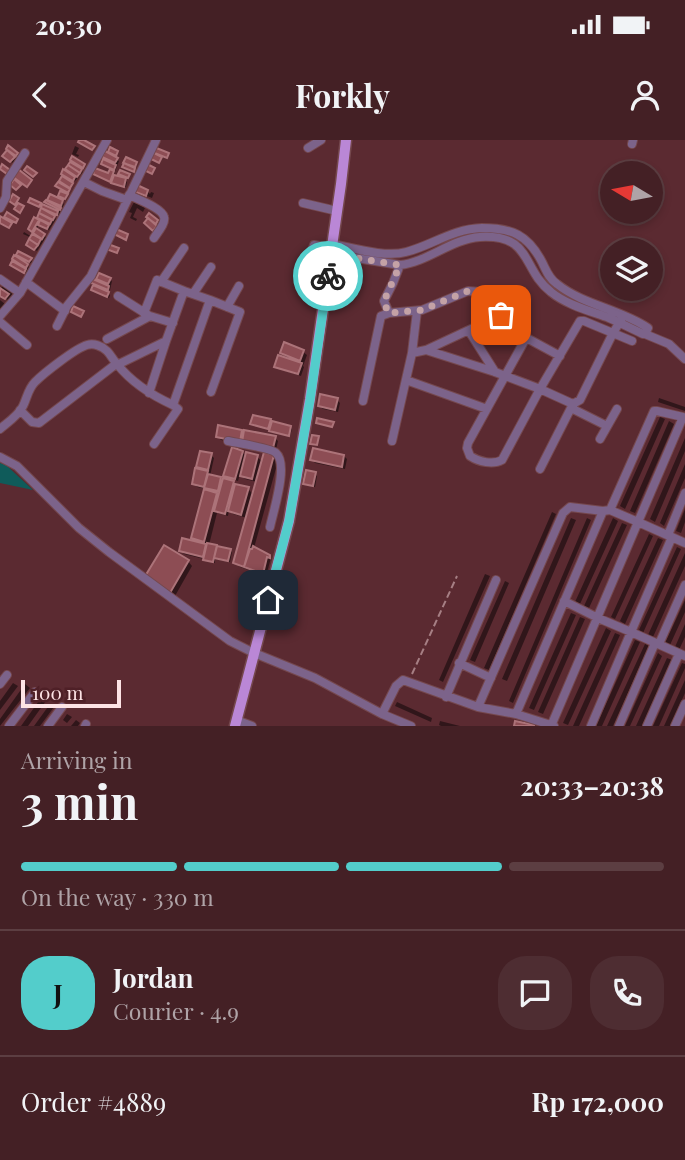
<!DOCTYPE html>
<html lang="en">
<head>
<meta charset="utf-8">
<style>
	:root { --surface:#442025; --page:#4e2d32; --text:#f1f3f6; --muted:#afa3a7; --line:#5c3e42; --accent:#53cdcb }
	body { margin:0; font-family:"Playfair Display",serif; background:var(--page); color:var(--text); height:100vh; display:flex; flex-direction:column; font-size:26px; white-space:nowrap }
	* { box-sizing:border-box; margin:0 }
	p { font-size:23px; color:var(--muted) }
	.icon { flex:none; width:38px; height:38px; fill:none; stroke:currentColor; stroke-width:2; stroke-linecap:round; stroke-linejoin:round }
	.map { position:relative; height:586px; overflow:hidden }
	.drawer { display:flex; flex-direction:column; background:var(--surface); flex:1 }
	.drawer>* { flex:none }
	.needle { width:46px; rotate:280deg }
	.tools { position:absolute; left:600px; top:21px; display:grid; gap:14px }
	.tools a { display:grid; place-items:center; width:63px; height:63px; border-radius:50%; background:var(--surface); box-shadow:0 4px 10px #0003,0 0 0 2px var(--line); font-size:35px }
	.scale { position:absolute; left:21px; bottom:18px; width:100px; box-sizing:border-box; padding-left:7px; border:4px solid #fde3e5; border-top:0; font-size:19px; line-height:24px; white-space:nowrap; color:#fde3e5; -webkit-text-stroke:5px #4f2027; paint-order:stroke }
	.pin { position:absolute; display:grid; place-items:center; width:60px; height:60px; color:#fff; margin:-30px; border-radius:14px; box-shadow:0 4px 10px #0006 }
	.courier { position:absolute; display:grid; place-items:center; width:70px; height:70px; margin:-35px; border:5px solid #53cdcb; border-radius:50%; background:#fff; color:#222; box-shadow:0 2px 9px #0007 }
	.head em { font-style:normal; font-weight:700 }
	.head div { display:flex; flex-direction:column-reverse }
	.head { display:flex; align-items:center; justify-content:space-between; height:119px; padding:0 21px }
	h1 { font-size:46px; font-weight:700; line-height:52px }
	.bar { display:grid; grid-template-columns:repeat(4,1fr); gap:10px 7px; align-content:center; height:84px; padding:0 21px }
	.bar i { height:9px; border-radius:5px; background:var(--line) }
	.bar .current { background:var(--accent) }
	.bar p { grid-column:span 4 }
	.line { display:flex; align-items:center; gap:18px; padding:0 21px; border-top:2px solid var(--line) }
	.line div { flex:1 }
	.round { display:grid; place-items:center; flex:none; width:74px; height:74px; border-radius:28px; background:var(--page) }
	.status { display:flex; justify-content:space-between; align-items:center; height:49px; padding:0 35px; background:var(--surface); direction:ltr }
	.status svg { height:19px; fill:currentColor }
	header { display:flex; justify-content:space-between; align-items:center; height:91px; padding:0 21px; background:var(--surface); font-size:32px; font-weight:700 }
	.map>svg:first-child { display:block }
	.water { fill:#0f5b5a }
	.shadow { fill:#0007; fill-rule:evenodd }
	.building { fill:#8d4d54; stroke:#ac7379; stroke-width:2 }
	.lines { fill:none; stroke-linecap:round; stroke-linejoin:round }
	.minor-casing { stroke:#75484e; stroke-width:10 }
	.major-casing { stroke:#75484e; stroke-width:13 }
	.path { stroke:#a67f84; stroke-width:2; stroke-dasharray:7 3.5; stroke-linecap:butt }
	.minor { stroke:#7c638a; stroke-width:8 }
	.major { stroke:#ba87d6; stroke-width:10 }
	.done { stroke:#c4a2a6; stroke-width:7; stroke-dasharray:0 12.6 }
	.route { stroke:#53cdcb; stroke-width:9 }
</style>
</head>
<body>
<div class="status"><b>20:30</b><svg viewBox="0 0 49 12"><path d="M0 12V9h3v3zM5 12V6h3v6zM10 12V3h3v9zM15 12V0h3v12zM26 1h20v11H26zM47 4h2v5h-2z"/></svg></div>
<header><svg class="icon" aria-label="back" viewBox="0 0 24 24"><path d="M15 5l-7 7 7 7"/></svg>Forkly<svg class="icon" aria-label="person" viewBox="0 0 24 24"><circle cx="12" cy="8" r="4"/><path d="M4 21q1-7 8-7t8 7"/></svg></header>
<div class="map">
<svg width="685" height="586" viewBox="0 0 685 586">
	<rect width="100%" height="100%" fill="#5b2a31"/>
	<path class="water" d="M0 323 6 325 33 350 0 343Z"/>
	<path class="shadow" d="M75 6 79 8 76 14 79 15 78 17 72 14Z
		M8 8 19 16 13 23 4 15 9 10Z
		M106 14 119 21 113 37 125 40 127 42 126 47 115 45 97 36H109L112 29 103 24Z
		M70 24 83 32 75 41 65 35Z
		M147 51 150 54 151 52 154 53 152 58 137 52Z
		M51 56 64 64 59 75 48 71 56 79 49 90 39 84 36 90 46 97 37 111 30 106 32 98 23 94 24 92 32 97 35 92 32 90 38 81 40 84 42 79 40 77 43 68 32 64H40L43 67 54 69 48 63Z
		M134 62 145 68 143 72 137 68 133 77 137 79 136 81 130 78 132 73 129 72Z
		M19 113 32 121 31 123 22 118 21 121 29 127 26 133 12 124Z
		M100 135 112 141 110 150 101 148 100 150 110 155 109 158 93 150 95 145 93 143H97Z
		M4 144 15 152 8 160 0 154V150Z
		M0 160 5 164 0 172Z
		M285 205 303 212 307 215 303 226 304 227 301 236 280 229 276 226 289 220 282 213Z
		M659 258 685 267V271L658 262Z
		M337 260 340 263 338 272 323 269 319 266Z
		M660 277 665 279 625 369 620 366Z
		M270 281 273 283 290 287 292 289 290 296 273 292 271 290 252 283Z
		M669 281 674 284 635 373 630 371Z
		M241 292 245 295 275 298 278 301 276 310 221 300 218 296Z
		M685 298V311L655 382 650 379Z
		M242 312 246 316 257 317 263 322 273 316 278 321 254 408 271 418 266 436 240 427 235 422 247 378 233 374 229 370 228 376 217 373 209 405 230 410 232 412 230 422 215 419V423L207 421 204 419 184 414 181 411 199 404 193 398 206 349 197 347 194 343 201 313 211 315 214 318 210 336 220 339 224 343H233L236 345 248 349 254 355 257 342 245 339 240 334 238 341 229 338 225 335ZM212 350 221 352 220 358Z
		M344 316 347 319 345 329 315 323 312 319Z
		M685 324V338L664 386 660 383Z
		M315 334 317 336 315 347 306 345 304 343Z
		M685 369V382L681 393 676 391Z
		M552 372 556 374 489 530 484 528Z
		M571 378 576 380 507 541 502 539Z
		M587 378 591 380 513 563 509 561Z
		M613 378 618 381 580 464 575 462Z
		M622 383 627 385 589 468 584 466Z
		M649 394 653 396 615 479 611 477Z
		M658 398 663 400 625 484 620 481Z
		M677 407 681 409 643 493 639 490Z
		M685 413V426L653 497 648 495Z
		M188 421 192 426 175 456 151 442Z
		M485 434 490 436 443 542 439 540Z
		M505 441 509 443 475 522 470 520Z
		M685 460V472L670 505 665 503Z
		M571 473 576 475 534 570 529 568Z
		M580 477 585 479 543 574 538 572Z
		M685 484V497L679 510 675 507Z
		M606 488 611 491 568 585 563 583Z
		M615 493 620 495 579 586H573Z
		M635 500 640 502 602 586H596Z
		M645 504 649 506 613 586H607Z
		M658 513 662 516 630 586H625Z
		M667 518 672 520 642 586H636Z
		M682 523 685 524V528L659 586H653Z
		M685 540V553L670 586H664Z
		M13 543 18 546 0 570V561Z
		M25 544 30 548 0 586V579Z
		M41 558 46 561 28 586H21Z
		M397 562 432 578 431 582 395 566Z
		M50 564 54 567 40 586H34Z
		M67 574 72 577 67 583 63 580Z
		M76 580 80 583 78 586H71Z
		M440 581 460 586H441L439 585Z"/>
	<path class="building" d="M79 0H84L95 6 92 10 78 2Z
		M8 5 18 13 16 16 6 9Z
		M110 7 118 11 116 16 108 12Z
		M154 7 169 13 167 18 152 12Z
		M7 10 15 17 10 22 2 16Z
		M105 11 118 18 115 23 102 17Z
		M152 12 162 17 159 23 149 18Z
		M72 16 85 24 83 28 70 20Z
		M126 17 137 22 135 27 123 23Z
		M103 19 116 25 114 30 101 24Z
		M70 22 82 29 80 33 68 25Z
		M124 23 135 28 134 32 122 27Z
		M2 24 10 30 7 34 0 29Z
		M147 24 155 28 152 34 144 30Z
		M68 25 80 33 77 37 65 29Z
		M27 26 37 33 33 37 24 30Z
		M95 28 108 33 110 29 114 31 110 42 93 34Z
		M18 29 32 40 27 47 13 37Z
		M63 29 75 37 73 41 61 34Z
		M120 30 130 34 128 38 118 34Z
		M114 35 126 38 124 47 111 43Z
		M62 36 73 43 70 48 59 41Z
		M14 39 21 45 16 50 10 45Z
		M58 42 70 49 68 53 55 46Z
		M135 44 148 50 146 56 133 51Z
		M60 51 68 54 65 59 58 56Z
		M13 54 19 58 15 65 9 61Z
		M50 54 63 60 61 66 47 60Z
		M30 58 41 63 39 67 28 62Z
		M46 60 61 68 60 70 44 62Z
		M18 63 24 66 20 73 14 69Z
		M42 64 58 71 57 75 41 68Z
		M41 68 55 76 53 80 39 73Z
		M7 72 18 79 16 83 4 77Z
		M39 73 52 80 50 84 37 78Z
		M149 73 158 80 156 84 146 77Z
		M0 76 12 83 9 88 0 83Z
		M34 77 39 80 32 92 28 89Z
		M148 78 157 86 153 91 144 83Z
		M40 80 49 85 47 89 38 85Z
		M36 88 45 94 42 99 33 93Z
		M116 89 128 94 126 100 114 94Z
		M32 94 41 99 38 105 29 99Z
		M29 99 38 105 34 110 26 105Z
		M108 104 119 108 117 113 106 109Z
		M18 111 32 118 29 122 16 115Z
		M14 115 28 124 26 128 12 119Z
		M12 121 26 129 24 133 10 125Z
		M99 133 111 138 108 144 96 139Z
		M93 139 109 146 108 150 91 143Z
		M93 145 109 152 107 157 91 150Z
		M0 148 9 154 5 159 0 156Z
		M73 166 84 171 81 177 71 172Z
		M284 202 304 210 300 221 280 213Z
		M278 215 302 223 298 234 274 227Z
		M320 254 338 258 335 270 318 266Z
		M253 275 271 279 268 289 250 284Z
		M317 278 334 282 332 287 316 283Z
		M272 281 291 286 289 296 269 291Z
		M218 285 242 290 240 302 216 297Z
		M244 290 276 296 273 308 242 302Z
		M312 295 319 296 317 305 310 304Z
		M232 307 243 311 235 339 223 336Z
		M313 308 344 315 342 327 310 320Z
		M200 311 212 313 208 330 196 327Z
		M246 312 258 315 252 339 240 336Z
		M264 312 274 315 244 427 233 423Z
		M195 328 208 331 204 347 192 344Z
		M306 330 316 332 313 346 303 344Z
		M208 334 221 337 218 351 204 348Z
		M223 338 234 341 225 374 214 371Z
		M235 344 249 347 241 375 228 371Z
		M204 349 217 353 204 402 191 398Z
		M182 398 206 404 203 417 179 411Z
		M207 403 217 405 213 422 203 420Z
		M164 405 189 420 170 453 144 438Z
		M217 406 231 409 228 421 214 418Z
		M253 406 270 415V418L267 417 263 434 244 427 250 409H252Z
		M515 581 534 585V586H514Z"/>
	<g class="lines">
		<defs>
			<path id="minor" d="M632 4 633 0
				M308 8 321 0
				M84 42 102 51 127 60
				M129 55C137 59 162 68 164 77 166 83 157 93 154 98
				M303 63 337 71
				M0 68 6 57 7 41 25 13
				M331 114 400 125C428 122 451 99 480 97 533 94 521 129 551 152 567 165 590 171 609 178 621 183 632 189 643 194H645L648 188C620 169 583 165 557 144 549 139 546 130 542 122 528 95 512 88 482 88 452 89 433 105 406 112 386 118 353 108 332 104
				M400 125 393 143 384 161 389 173 422 170 468 151 481 152 507 183 523 196 560 216
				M329 129 313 121 310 116 314 105 332 108
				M0 139 20 153
				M26 142 65 171
				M161 142 184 108
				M193 154 211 127
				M118 156 148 175
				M210 160 240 172 211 252
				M227 167 239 146
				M417 171 412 213 426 210 495 232 540 249 502 320C493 325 479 322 470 316L467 308 468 303 526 198
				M144 173 157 140 184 151
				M0 176 20 153 107 0
				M621 180 613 193 580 260 573 264 540 249 580 181H584L632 201
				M0 182 27 205
				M57 186 67 166 91 136 156 0
				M469 191 495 232
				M645 194 669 204 685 219
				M107 199 150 176 173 183
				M426 210 501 175
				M406 240 487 269
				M149 253 166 201
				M363 261 381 176 389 173
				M571 268 607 286
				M20 270 32 282 39 283 116 224
				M0 289C7 283 19 275 23 266 27 258 28 249 35 242 44 233 76 208 87 205 94 203 102 206 107 211 111 215 113 220 117 224 132 243 151 255 173 265L210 160 184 151 166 201 117 225
				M600 299 617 269
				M228 301C237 303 271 308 276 313 289 324 273 372 270 387
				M392 301 412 213
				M154 304 178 269 173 265
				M0 317 17 326 79 388 109 412 230 501 254 513 315 538 382 574 411 586
				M540 329 573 264
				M610 370 654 271H657L683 277 638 382 685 403
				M668 395 685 353
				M564 461 598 478 631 492 672 397
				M659 504 685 445
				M459 523 491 538
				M0 544 7 535
				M446 557 496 440
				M478 567 563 373 570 367 603 371
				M382 574 396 546 403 540 478 567 516 574 554 586
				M516 574 603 371 610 370 638 382 551 586
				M236 580 252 586
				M9 586 35 552
				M48 586 62 567
				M85 586 86 584
				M591 586 631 492 685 516
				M619 586 655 503
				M647 586 679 514
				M675 586 685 564"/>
			<path id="major" d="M235 586 289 381 310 259 341 44 346 0"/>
		</defs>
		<use href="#minor" class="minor-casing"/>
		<use href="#major" class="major-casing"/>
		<path class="path" d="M412 534 457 436"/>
		<use href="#minor" class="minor"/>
		<use href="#major" class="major"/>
	</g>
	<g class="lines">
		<path class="done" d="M328 136 331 114 400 125 384 161 388 173 422 170 468 151C486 150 490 162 501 175"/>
		<path class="route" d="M268 460 289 381 310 260 328 136"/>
	</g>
</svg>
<div class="tools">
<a><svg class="needle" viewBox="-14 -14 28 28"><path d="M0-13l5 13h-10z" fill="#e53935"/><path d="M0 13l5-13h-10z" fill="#afa3a7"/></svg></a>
<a><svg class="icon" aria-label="layers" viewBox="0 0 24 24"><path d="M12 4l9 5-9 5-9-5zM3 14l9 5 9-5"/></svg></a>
</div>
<div class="scale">100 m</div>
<div class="pin" style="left:501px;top:175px;background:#ea580c"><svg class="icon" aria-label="bag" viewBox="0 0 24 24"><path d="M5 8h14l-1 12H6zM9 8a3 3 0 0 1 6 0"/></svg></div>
<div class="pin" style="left:268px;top:460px;background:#1f2937"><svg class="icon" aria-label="home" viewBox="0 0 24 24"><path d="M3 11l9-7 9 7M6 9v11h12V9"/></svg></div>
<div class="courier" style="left:328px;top:136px"><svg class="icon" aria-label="bike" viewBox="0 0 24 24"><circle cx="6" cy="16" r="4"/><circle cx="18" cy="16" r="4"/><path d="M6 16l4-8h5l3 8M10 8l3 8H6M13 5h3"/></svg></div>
</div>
<section class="drawer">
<div class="head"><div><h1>3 min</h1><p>Arriving in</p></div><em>20:33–20:38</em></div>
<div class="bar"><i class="current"></i><i class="current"></i><i class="current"></i><i></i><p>On the way · 330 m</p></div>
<div class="line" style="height:126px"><b class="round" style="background:var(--accent);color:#111">J</b><div><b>Jordan</b><p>Courier · 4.9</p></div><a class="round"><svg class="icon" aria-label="chat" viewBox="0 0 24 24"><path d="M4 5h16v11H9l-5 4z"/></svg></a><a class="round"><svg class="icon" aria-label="phone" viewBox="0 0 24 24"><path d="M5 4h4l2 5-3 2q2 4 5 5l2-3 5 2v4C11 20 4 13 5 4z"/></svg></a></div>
<div class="line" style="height:91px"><div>Order #4889</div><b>Rp 172,000</b></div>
</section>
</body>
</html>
